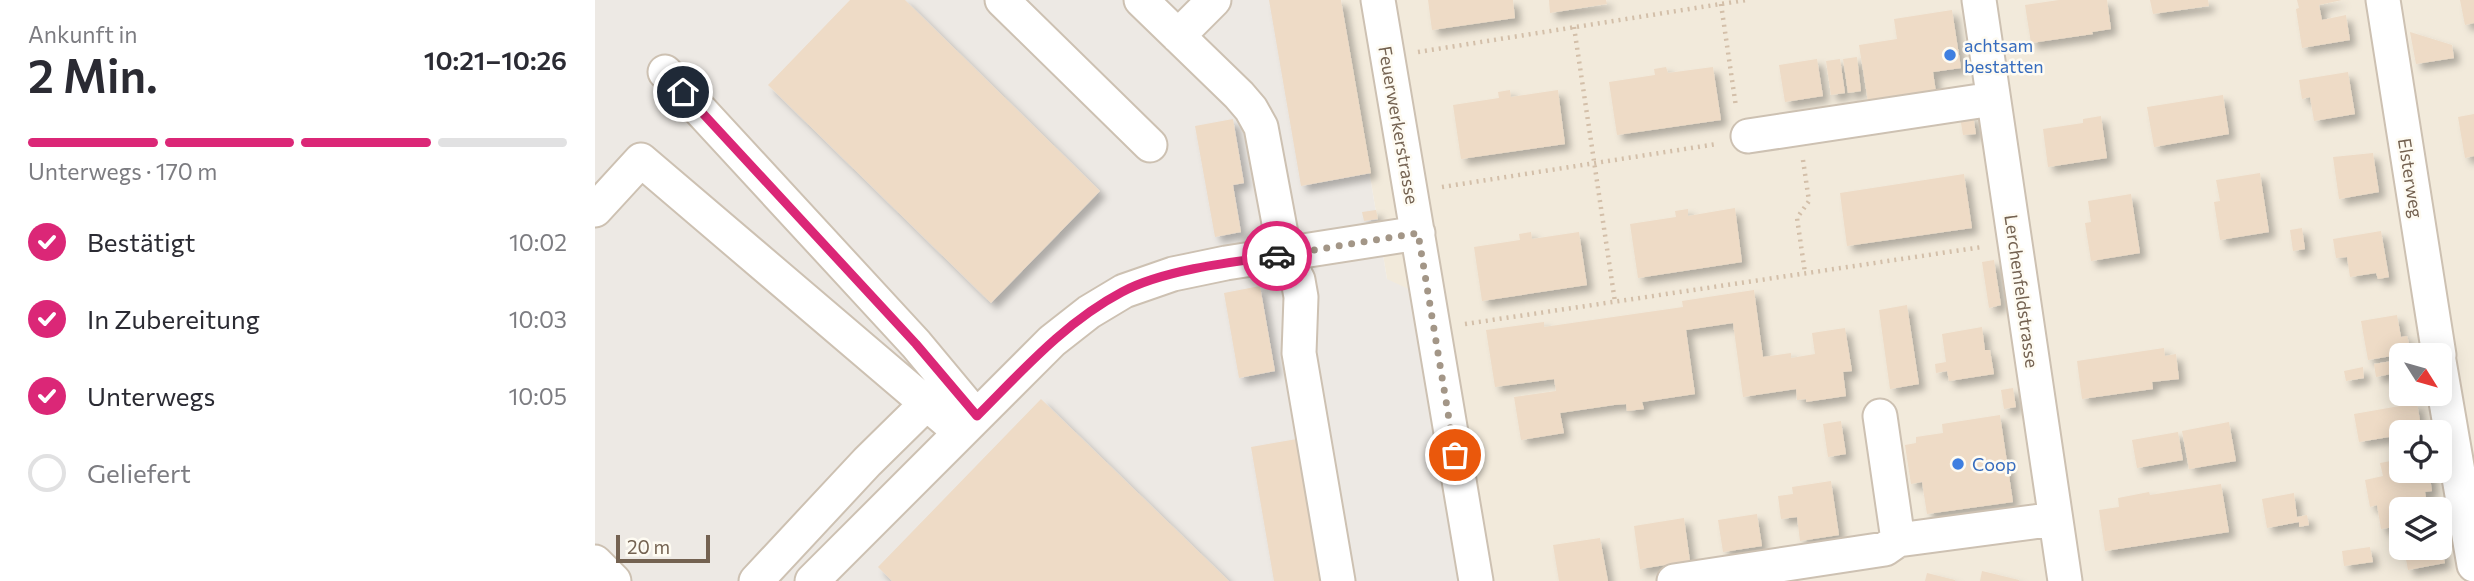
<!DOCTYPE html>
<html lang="de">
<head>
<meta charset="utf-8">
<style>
	:root { --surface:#fff; --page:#f2f2f3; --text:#2b2b33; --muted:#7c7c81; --line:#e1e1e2; --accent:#db2777 }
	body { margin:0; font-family:Commissioner,sans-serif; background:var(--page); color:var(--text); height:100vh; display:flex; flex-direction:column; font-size:26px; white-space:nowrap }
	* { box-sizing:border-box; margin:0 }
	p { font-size:23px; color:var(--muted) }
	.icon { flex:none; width:38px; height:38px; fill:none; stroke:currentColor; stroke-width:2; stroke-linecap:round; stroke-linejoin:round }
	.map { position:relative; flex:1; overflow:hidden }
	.side { display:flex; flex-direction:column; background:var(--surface); width:595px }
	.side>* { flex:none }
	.needle { width:46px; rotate:127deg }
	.buttons { position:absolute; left:1794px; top:343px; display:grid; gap:14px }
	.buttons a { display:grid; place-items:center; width:63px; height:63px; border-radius:10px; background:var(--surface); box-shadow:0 4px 18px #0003; font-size:35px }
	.scale { position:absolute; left:21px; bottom:18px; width:94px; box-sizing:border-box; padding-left:7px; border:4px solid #746251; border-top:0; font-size:19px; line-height:24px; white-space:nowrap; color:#746251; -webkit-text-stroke:5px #fefbf2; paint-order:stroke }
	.pin { position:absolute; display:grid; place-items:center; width:60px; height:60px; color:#fff; margin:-30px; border:4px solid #fff; border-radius:50%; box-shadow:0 2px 7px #0007 }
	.courier { position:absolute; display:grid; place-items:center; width:70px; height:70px; margin:-35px; border:5px solid #db2777; border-radius:50%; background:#fff; color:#222; box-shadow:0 2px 9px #0007 }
	.headline em { font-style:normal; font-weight:600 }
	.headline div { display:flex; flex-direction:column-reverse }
	.headline { display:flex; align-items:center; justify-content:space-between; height:119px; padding:0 28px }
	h1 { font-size:46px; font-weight:600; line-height:52px }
	.bar { display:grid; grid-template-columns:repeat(4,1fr); gap:10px 7px; align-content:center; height:84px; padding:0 28px }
	.bar i { height:9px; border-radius:5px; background:var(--line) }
	.bar .on { background:var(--accent) }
	.bar p { grid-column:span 4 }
	ol { padding:0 28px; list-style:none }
	li { display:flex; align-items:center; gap:21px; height:77px }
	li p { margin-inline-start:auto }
	li .icon { padding:7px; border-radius:50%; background:var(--accent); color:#fff; stroke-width:4 }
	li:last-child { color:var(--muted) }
	li i { width:38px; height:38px; border:4px solid var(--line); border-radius:50% }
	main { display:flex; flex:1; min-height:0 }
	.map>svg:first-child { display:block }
	.residential { fill:#f2eadb; fill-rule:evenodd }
	.industrial { fill:#ede9e4 }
	.building { fill:#eedbc6; filter:url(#shadow) }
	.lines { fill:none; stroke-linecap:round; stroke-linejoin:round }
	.minor-casing { stroke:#cdc1b2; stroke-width:37 }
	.path { stroke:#d3bfa9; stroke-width:4.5; stroke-dasharray:2 5; stroke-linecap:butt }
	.minor { stroke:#fff; stroke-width:33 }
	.done { stroke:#a39687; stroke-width:7; stroke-dasharray:0 12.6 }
	.route { stroke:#db2777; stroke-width:9 }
	.shop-dot { fill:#3f7fe0; stroke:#fefbf2; stroke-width:2.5 }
	.labels { text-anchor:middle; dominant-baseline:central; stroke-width:5; stroke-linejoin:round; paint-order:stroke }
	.shop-label { font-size:18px; fill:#366cbe; stroke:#fefbf2; text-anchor:start }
	.street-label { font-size:18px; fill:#746251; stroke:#fefbf2 }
</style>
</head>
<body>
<main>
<section class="side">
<div class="headline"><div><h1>2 Min.</h1><p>Ankunft in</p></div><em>10:21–10:26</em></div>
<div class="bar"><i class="on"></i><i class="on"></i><i class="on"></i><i></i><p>Unterwegs · 170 m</p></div>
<ol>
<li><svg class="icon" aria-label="check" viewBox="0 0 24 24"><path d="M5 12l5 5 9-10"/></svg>Bestätigt<p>10:02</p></li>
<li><svg class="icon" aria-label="check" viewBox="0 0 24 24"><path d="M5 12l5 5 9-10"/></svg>In Zubereitung<p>10:03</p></li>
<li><svg class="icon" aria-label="check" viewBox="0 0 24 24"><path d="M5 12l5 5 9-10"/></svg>Unterwegs<p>10:05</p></li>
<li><i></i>Geliefert</li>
</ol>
</section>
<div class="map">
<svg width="1879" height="581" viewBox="0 0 1879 581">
	<defs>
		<filter id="shadow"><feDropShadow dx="6" dy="6" stdDeviation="3.5" flood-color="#0004"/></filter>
	</defs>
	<rect width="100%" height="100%" fill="#fbf7ec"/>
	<path class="residential" d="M746 0H1879V581H870L792 279ZM1806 355H1844V394H1806ZM1806 432H1844V471H1806ZM1806 509H1844V548H1806Z"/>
	<path class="industrial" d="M0 0H746L792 279 820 292 870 581H0Z"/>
	<path class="building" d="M255 0H310L505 191 396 303 173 85Z
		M674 0H746L776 173 706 186Z
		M833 0H918L920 18 837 30Z
		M954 0H1011L1012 4 955 13Z
		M1464 0H1512L1516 29 1497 32 1498 34 1436 43 1430 5Z
		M1555 0H1613L1614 6 1558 14Z
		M1702 0H1747L1724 5 1727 20 1751 15 1755 40 1707 48 1701 9 1704 8Z
		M1865 0H1879V23L1870 25Z
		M1357 10 1366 68 1338 72 1341 92 1273 102 1264 45 1302 39 1299 19Z
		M1815 32 1857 45 1859 58 1821 64Z
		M1262 57 1266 91 1253 93 1248 59Z
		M1222 59 1228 96 1190 102 1184 65Z
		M1245 59 1250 93 1236 95 1231 61Z
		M1071 67 1073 73 1118 67 1126 120 1022 135 1014 82 1060 75 1059 69Z
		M1753 72 1760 114 1719 121 1715 97 1707 99 1704 80Z
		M915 90 916 97 963 90 970 144 866 159 858 105 904 98 903 92Z
		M1628 95 1634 134 1559 147 1552 107Z
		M1879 114V156L1870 158 1863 117Z
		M1378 115 1381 134 1368 135 1365 117Z
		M1506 116 1512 158 1453 167 1448 129 1488 123V119Z
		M638 119 649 183 638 185 646 232 620 237 600 126Z
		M1778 153 1784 192 1744 199 1738 157Z
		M1665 173 1674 232 1625 240 1619 202 1625 201 1621 180Z
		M1369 174 1377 228 1252 246 1245 193Z
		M1536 194 1545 253 1496 261 1490 223 1496 222 1493 201Z
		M1140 208 1147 262 1043 278 1035 224 1081 217 1080 211 1093 209V216Z
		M781 210 783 219 769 221 767 212Z
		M1707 228 1710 249 1698 251 1695 230Z
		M1786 231 1794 277 1783 279 1781 273 1755 277 1752 257 1741 258 1738 239Z
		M936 232 937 239 984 232 992 285 887 301 879 247 925 240 924 234Z
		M1399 260 1406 305 1394 308 1387 262Z
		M665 286 680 371 644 378 629 293Z
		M1159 290 1168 357 1196 353V358L1220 354 1217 333 1250 328 1257 371 1248 372 1251 396 1211 402V399L1202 400 1201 389 1148 397 1138 323 1091 330 1100 394 1047 402 1049 409 1032 411 1031 404 1019 405 965 413 969 433 926 440 919 397 961 391 959 379 900 387 891 330 949 322V327L1088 307 1087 301Z
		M1312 305 1324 384 1295 389 1284 310Z
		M1802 315 1806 337 1812 336 1814 343 1807 345 1809 354 1773 360 1766 321Z
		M1387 327 1390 350H1395L1399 374 1354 381 1352 371 1341 373 1340 364 1351 362 1347 334Z
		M1569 348 1570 356 1581 354 1584 379 1557 382 1558 389 1487 399 1482 361Z
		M1803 360 1806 372 1781 377 1779 364Z
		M1768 367 1769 378 1751 381 1749 371Z
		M1418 388 1421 407 1409 409 1406 390Z
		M446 399 634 581H297L283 567Z
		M1822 403 1827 432H1806V435L1764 442 1759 414Z
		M1405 415 1418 502 1332 514 1327 482 1316 484 1310 445 1321 443V437L1348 433 1347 424Z
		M1246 421 1251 454 1233 457 1228 424Z
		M1634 422 1641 461 1594 469 1587 431Z
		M1583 432 1588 460 1542 468 1537 440Z
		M702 439 726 581H679L656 447Z
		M1806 459V471H1834L1837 491 1830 492 1833 509H1806V526L1786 529 1782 505 1775 507 1770 480 1788 476 1785 463Z
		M1236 481 1244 535 1205 541 1202 517 1186 519 1183 496 1198 494 1197 487Z
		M1626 484 1634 532 1510 551 1504 510 1524 507 1523 498 1554 492 1555 495Z
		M1699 493 1702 517 1712 515 1714 525 1704 527V522L1672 528 1667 499Z
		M1162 514 1167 546 1128 552 1123 520Z
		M1089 518 1095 561 1045 569 1039 526Z
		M1844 537 1850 563 1813 570 1809 548H1844Z
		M1005 538 1013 581H964L958 545Z
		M1775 547 1778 562 1749 566 1747 551Z
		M1387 571 1424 580V581H1385Z
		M1332 573 1360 580V581H1330Z"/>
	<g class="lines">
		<defs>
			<path id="minor" d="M407 0 555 145
				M546 0 644 95 656 109 666 127 690 255 703 280 706 297 704 353 743 581
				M783 0 881 581
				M1384 0 1470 581
				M1788 0 1844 355
				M583 36 619 0
				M70 72 321 344 381 416
				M1153 136 1398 99
				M0 210 46 160 365 432
				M1844 361 1879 565
				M1285 416 1303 540 1460 519
				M0 562 19 581
				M161 581 272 462 332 403
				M217 581 457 341 494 312 529 291 578 274 631 263 823 233
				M1079 581 1290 549 1303 540"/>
		</defs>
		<use href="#minor" class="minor-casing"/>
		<path class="path" d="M1126 4 1141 107
			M979 27 1020 302
			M823 52 1151 0
			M1208 160 1214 201 1202 218 1210 273
			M847 187 1122 144
			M870 324 1387 247"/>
		<use href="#minor" class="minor"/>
	</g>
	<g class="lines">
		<path class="done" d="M682 256 823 233 860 455"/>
		<path class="route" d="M88 92 321 344 382 416C427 371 470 322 527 292 568 270 636 262 682 256"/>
	</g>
	<g class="shop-dot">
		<circle cx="1355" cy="55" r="7"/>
		<circle cx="1363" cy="464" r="7"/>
	</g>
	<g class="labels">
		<g class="shop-label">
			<text x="1369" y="45">achtsam<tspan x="1369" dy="21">bestatten</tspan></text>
			<text x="1377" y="464">Coop</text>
		</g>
		<g class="street-label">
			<text transform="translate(804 125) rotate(80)">Feuerwerkerstrasse</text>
			<text transform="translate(1816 178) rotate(81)">Elsterweg</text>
			<text transform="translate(1427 291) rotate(82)">Lerchenfeldstrasse</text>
		</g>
	</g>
</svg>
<div class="buttons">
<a><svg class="needle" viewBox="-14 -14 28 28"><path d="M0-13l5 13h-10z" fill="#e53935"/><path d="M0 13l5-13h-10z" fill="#7c7c81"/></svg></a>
<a><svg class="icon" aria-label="locate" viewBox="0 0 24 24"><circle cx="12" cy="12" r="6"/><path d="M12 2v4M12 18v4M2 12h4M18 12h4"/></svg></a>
<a><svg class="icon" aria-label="layers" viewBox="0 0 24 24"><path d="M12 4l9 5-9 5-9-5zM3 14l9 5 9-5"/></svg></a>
</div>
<div class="scale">20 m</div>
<div class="pin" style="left:860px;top:455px;background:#ea580c"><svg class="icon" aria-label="bag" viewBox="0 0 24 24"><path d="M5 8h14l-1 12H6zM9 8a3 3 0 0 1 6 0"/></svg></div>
<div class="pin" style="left:88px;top:92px;background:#1f2937"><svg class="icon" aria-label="home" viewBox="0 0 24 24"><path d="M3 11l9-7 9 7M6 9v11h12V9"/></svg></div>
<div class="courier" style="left:682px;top:256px"><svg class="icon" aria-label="car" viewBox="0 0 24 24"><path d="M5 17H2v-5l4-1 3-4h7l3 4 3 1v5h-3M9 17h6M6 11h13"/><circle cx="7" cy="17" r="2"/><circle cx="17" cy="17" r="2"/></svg></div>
</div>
</main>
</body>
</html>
